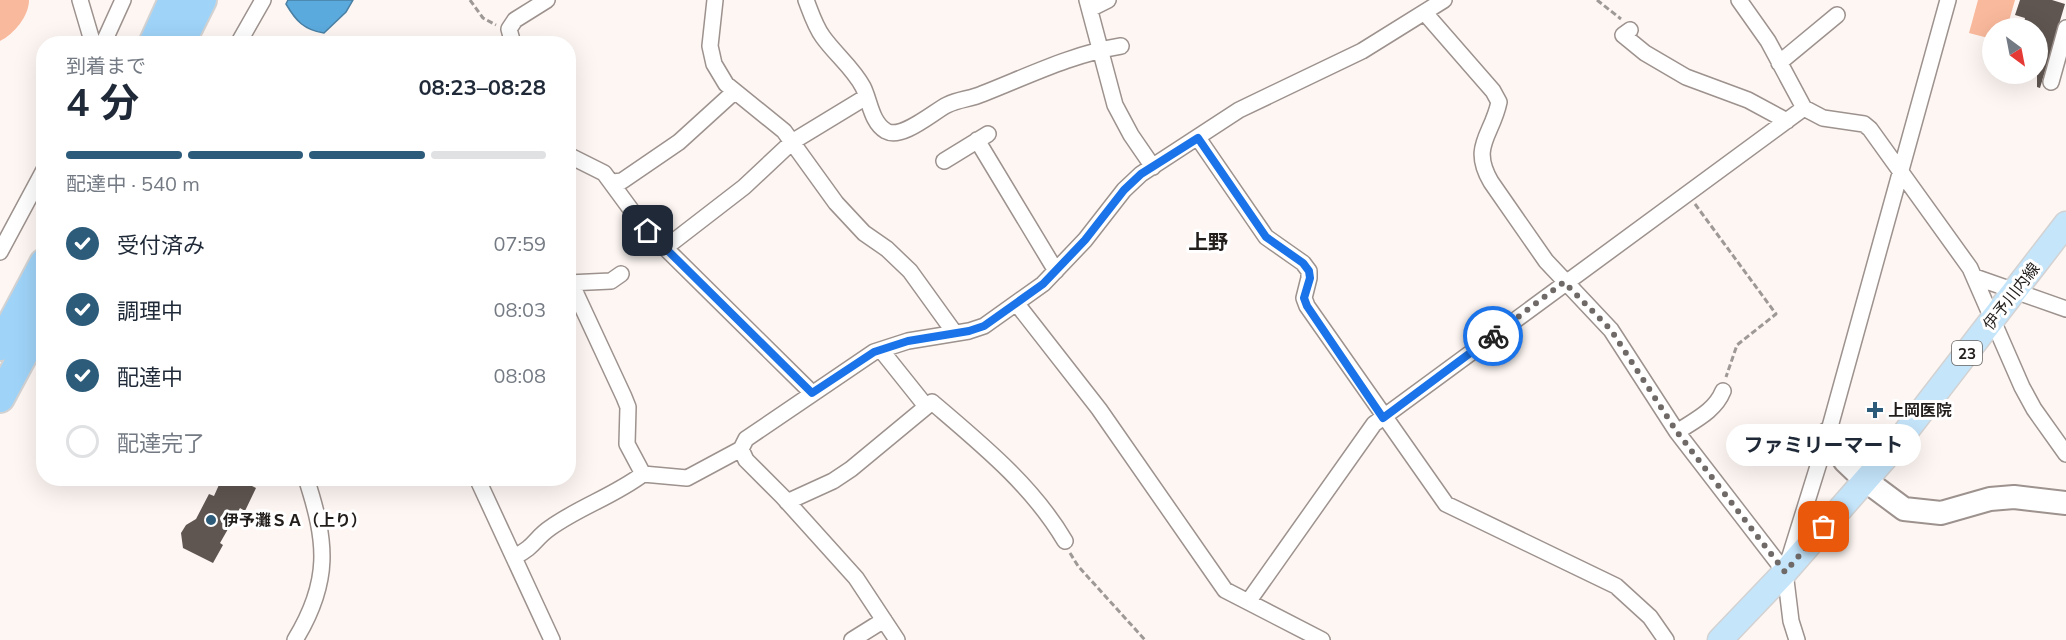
<!DOCTYPE html>
<html lang="ja">
<head>
<meta charset="utf-8">
<style>
	:root { --surface:#fff; --page:#f6f6f7; --text:#1f2937; --muted:#747a83; --line:#e0e1e3; --accent:#2d5c7b }
	body { margin:0; font-family:Mulish,"Noto Sans JP",sans-serif; background:var(--page); color:var(--text); height:100vh; display:flex; flex-direction:column; font-size:22px; white-space:nowrap }
	* { box-sizing:border-box; margin:0 }
	p { font-size:20px; color:var(--muted) }
	.icon { flex:none; width:33px; height:33px; fill:none; stroke:currentColor; stroke-width:2; stroke-linecap:round; stroke-linejoin:round }
	.map { position:relative; flex:1; overflow:hidden }
	.details { position:absolute; left:36px; top:36px; width:540px; height:450px; display:flex; flex-direction:column; background:var(--surface); border-radius:24px; box-shadow:0 6px 24px #0002 }
	.details>* { flex:none }
	.needle { width:39px; rotate:148deg }
	.fabs { position:absolute; left:1982px; top:18px; display:grid; gap:12px }
	.fabs a { display:grid; place-items:center; width:66px; height:66px; border-radius:50%; background:var(--surface); box-shadow:0 6px 24px #0002; font-size:30px }
	.pin { position:absolute; display:grid; place-items:center; width:51px; height:51px; color:#fff; margin:-26px; border-radius:12px; box-shadow:0 3px 9px #0006 }
	.courier { position:absolute; display:grid; place-items:center; width:60px; height:60px; margin:-30px; border:4px solid #1a73e8; border-radius:50%; background:#fff; color:#222; box-shadow:0 2px 8px #0007 }
	.bubble { position:absolute; height:42px; border-radius:21px; background:var(--surface); box-shadow:0 6px 24px #0002; font-size:20px; font-weight:700; line-height:42px; text-align:center }
	.headline em { font-style:normal; font-weight:700 }
	.headline div { display:flex; flex-direction:column-reverse }
	.headline { display:flex; align-items:center; justify-content:space-between; height:102px; padding:0 30px }
	h1 { font-size:39px; font-weight:700; line-height:45px }
	.bar { display:grid; grid-template-columns:repeat(4,1fr); gap:9px 6px; align-content:center; height:72px; padding:0 30px }
	.bar i { height:8px; border-radius:4px; background:var(--line) }
	.bar .on { background:var(--accent) }
	.bar p { grid-column:span 4 }
	ol { padding:0 30px; list-style:none }
	li { display:flex; align-items:center; gap:18px; height:66px }
	li p { margin-inline-start:auto }
	li .icon { padding:6px; border-radius:50%; background:var(--accent); color:#fff; stroke-width:4 }
	li:last-child { color:var(--muted) }
	li i { width:33px; height:33px; border:3px solid var(--line); border-radius:50% }
	.map>svg:first-child { display:block }
	.green { fill:#f9b99c }
	.water { fill:#5baade; stroke:#4a80a4; stroke-width:1.5 }
	.building { fill:#5f5551 }
	.lines { fill:none; stroke-linecap:round; stroke-linejoin:round }
	.street-casing { stroke:#9d928d; stroke-width:18 }
	.secondary-casing { stroke:#9d928d; stroke-width:26 }
	.primary-casing { stroke:#d3d2d2; stroke-width:27 }
	.highway-casing { stroke:#d3d2d2; stroke-width:32 }
	.path { stroke:#9e9896; stroke-width:3; stroke-dasharray:6 3; stroke-linecap:butt }
	.street { stroke:#fff; stroke-width:15 }
	.secondary { stroke:#fff; stroke-width:22 }
	.primary { stroke:#c5e5fb; stroke-width:24 }
	.highway { stroke:#9fd3f8; stroke-width:28 }
	.done { stroke:#6f6a67; stroke-width:6; stroke-dasharray:0 10.8 }
	.route { stroke:#1a73e8; stroke-width:8 }
	.poi-dot { fill:#2d5c7b; stroke:#fff; stroke-width:2 }
	.labels { text-anchor:middle; dominant-baseline:central; stroke-width:6; stroke-linejoin:round; paint-order:stroke }
	.shield { fill:#fff; stroke:#646260; stroke-width:1.5 }
	.shield-label { font-size:15px; font-weight:bold; fill:#221e1c }
	.street-label { font-size:16px; fill:#221e1c; stroke:#fff }
	.poi-label { font-size:16px; font-weight:bold; fill:#221e1c; stroke:#fff; text-anchor:start }
	.quarter-label { font-size:20px; font-weight:bold; fill:#221e1c; stroke:#fff }
</style>
</head>
<body>
<div class="map">
<svg width="2066" height="640" viewBox="0 0 2066 640">
	<rect width="100%" height="100%" fill="#fdf6f3"/>
	<path class="green" d="M0 0H29C29 16 14 34 0 41Z
		M1978 0H2015L2007 28H1992V39L1969 33Z"/>
	<path class="water" d="M288 0H353L346 12 324 33C304 30 296 21 286 4Z"/>
	<path class="building" d="M2020 0H2052L2065 4 2040 88 2037 87V28H2027L2028 24 2024 23 2025 18 2015 15Z
		M222 478H236L256 488 245 511 240 508 220 543 223 545 213 563 183 548 181 533 186 525 196 519 209 494 214 496Z"/>
	<g class="lines">
		<defs>
			<path id="street" d="M80 0 93 44
				M715 0 710 46 714 64 726 84 784 131 836 203 864 233 887 249 910 271 954 332
				M806 0C811 13 815 26 823 37 836 55 853 68 863 87 870 101 871 122 886 131 902 140 933 112 947 105 959 99 971 99 982 94 1028 76 1072 54 1121 46
				M1087 0 1115 105 1131 135 1153 167
				M1739 0 1768 41 1804 108 1823 118 1864 124 1870 129 1970 268 2022 387 2034 409 2066 454
				M1090 9 1108 0
				M1425 13 1493 91 1499 102C1492 136 1470 146 1491 182L1546 261 1611 330 1677 432 1785 572
				M1630 30 1623 35 1645 53 1686 77 1748 100 1787 121
				M103 44 123 0
				M238 44 263 0
				M513 44 509 29 515 20 547 0
				M1779 63 1837 15
				M2051 82 2066 28
				M1198 138 1266 237 1303 263 1309 271V278L1304 298 1307 306 1446 504 1616 586 1650 617 1666 640
				M977 140 1056 271
				M568 155 604 173 643 226 812 393
				M944 161 988 134
				M613 182 622 181 679 142 734 92
				M665 248 744 187 792 142 866 97
				M0 252 44 170
				M1975 277 2066 309
				M568 283 611 281 621 274
				M571 283 624 397 628 407 627 444 643 474
				M1017 304 1099 409 1225 590 1322 640
				M881 350 925 405
				M1677 432C1695 420 1715 411 1723 391
				M477 478 552 640
				M787 502 833 481 851 469 932 402C981 444 1032 485 1065 541
				M514 557C535 547 535 538 550 528 579 507 614 496 643 474L687 478 741 449
				M1248 602 1374 424 1804 108
				M295 640C331 581 327 542 306 478
				M852 640 884 620
				M897 640 856 578 783 497 746 460 741 449 746 439 874 352 908 341 969 331 984 326 1043 284 1085 240 1124 190 1141 174 1239 110 1362 51 1444 0
				M1797 640 1791 621 1785 572 1828 434 1948 0"/>
			<path id="secondary" d="M1828 434 1845 461 1865 480 1904 509 1941 513 1990 499 2014 497 2066 503"/>
			<path id="primary" d="M1720 640 1785 572 1891 451 2066 224"/>
			<path id="highway" d="M153 44 173 0
				M180 44 202 0
				M0 346 44 263
				M0 398 44 316"/>
		</defs>
		<use href="#street" class="street-casing"/>
		<use href="#secondary" class="secondary-casing"/>
		<use href="#primary" class="primary-casing"/>
		<use href="#highway" class="highway-casing"/>
		<path class="path" d="M470 0 483 18 496 25
			M1597 0 1621 19
			M1695 204 1776 314 1737 345 1726 377
			M1070 553 1078 566 1145 640"/>
		<use href="#street" class="street"/>
		<use href="#secondary" class="secondary"/>
		<use href="#primary" class="primary"/>
		<use href="#highway" class="highway"/>
	</g>
	<g class="lines">
		<path class="done" d="M1493 336 1564 282 1611 330 1677 432 1785 572 1824 527"/>
		<path class="route" d="M648 231 812 393 874 352 908 341 969 331 984 326 1043 284 1085 240 1124 190 1141 174 1198 138 1266 237 1303 263 1309 271 1310 278 1304 298 1307 306 1383 418 1493 336"/>
	</g>
	<g class="poi-dot">
		<path d="M1872 401h6v6h6v6h-6v6h-6v-6h-6v-6h6z"/>
		<circle cx="211" cy="520" r="6"/>
	</g>
	<g class="labels">
		<rect class="shield" x="1952" y="341" width="30" height="24" rx="4.5"/>
		<g class="shield-label">
			<text x="1967" y="353">23</text>
		</g>
		<g class="street-label">
			<text transform="translate(2011 296) rotate(-52)">伊予川内線</text>
		</g>
		<g class="poi-label">
			<text x="1888" y="410">上岡医院</text>
			<text x="223" y="520">伊予灘ＳＡ（上り）</text>
		</g>
		<g class="quarter-label">
			<text x="1208" y="241">上野</text>
		</g>
	</g>
</svg>
<div class="fabs">
<a><svg class="needle" viewBox="-14 -14 28 28"><path d="M0-13l5 13h-10z" fill="#e53935"/><path d="M0 13l5-13h-10z" fill="#747a83"/></svg></a>
</div>
<div class="pin" style="left:1824px;top:527px;background:#ea580c"><svg class="icon" aria-label="bag" viewBox="0 0 24 24"><path d="M5 8h14l-1 12H6zM9 8a3 3 0 0 1 6 0"/></svg></div>
<div class="pin" style="left:648px;top:231px;background:#1f2937"><svg class="icon" aria-label="home" viewBox="0 0 24 24"><path d="M3 11l9-7 9 7M6 9v11h12V9"/></svg></div>
<div class="courier" style="left:1493px;top:336px"><svg class="icon" aria-label="bike" viewBox="0 0 24 24"><circle cx="6" cy="16" r="4"/><circle cx="18" cy="16" r="4"/><path d="M6 16l4-8h5l3 8M10 8l3 8H6M13 5h3"/></svg></div>
<div class="bubble" style="left:1726px;top:424px;width:195px">ファミリーマート</div>
<section class="details">
<div class="headline"><div><h1>4 分</h1><p>到着まで</p></div><em>08:23–08:28</em></div>
<div class="bar"><i class="on"></i><i class="on"></i><i class="on"></i><i></i><p>配達中 · 540 m</p></div>
<ol>
<li><svg class="icon" aria-label="check" viewBox="0 0 24 24"><path d="M5 12l5 5 9-10"/></svg>受付済み<p>07:59</p></li>
<li><svg class="icon" aria-label="check" viewBox="0 0 24 24"><path d="M5 12l5 5 9-10"/></svg>調理中<p>08:03</p></li>
<li><svg class="icon" aria-label="check" viewBox="0 0 24 24"><path d="M5 12l5 5 9-10"/></svg>配達中<p>08:08</p></li>
<li><i></i>配達完了</li>
</ol>
</section>
</div>
</body>
</html>
